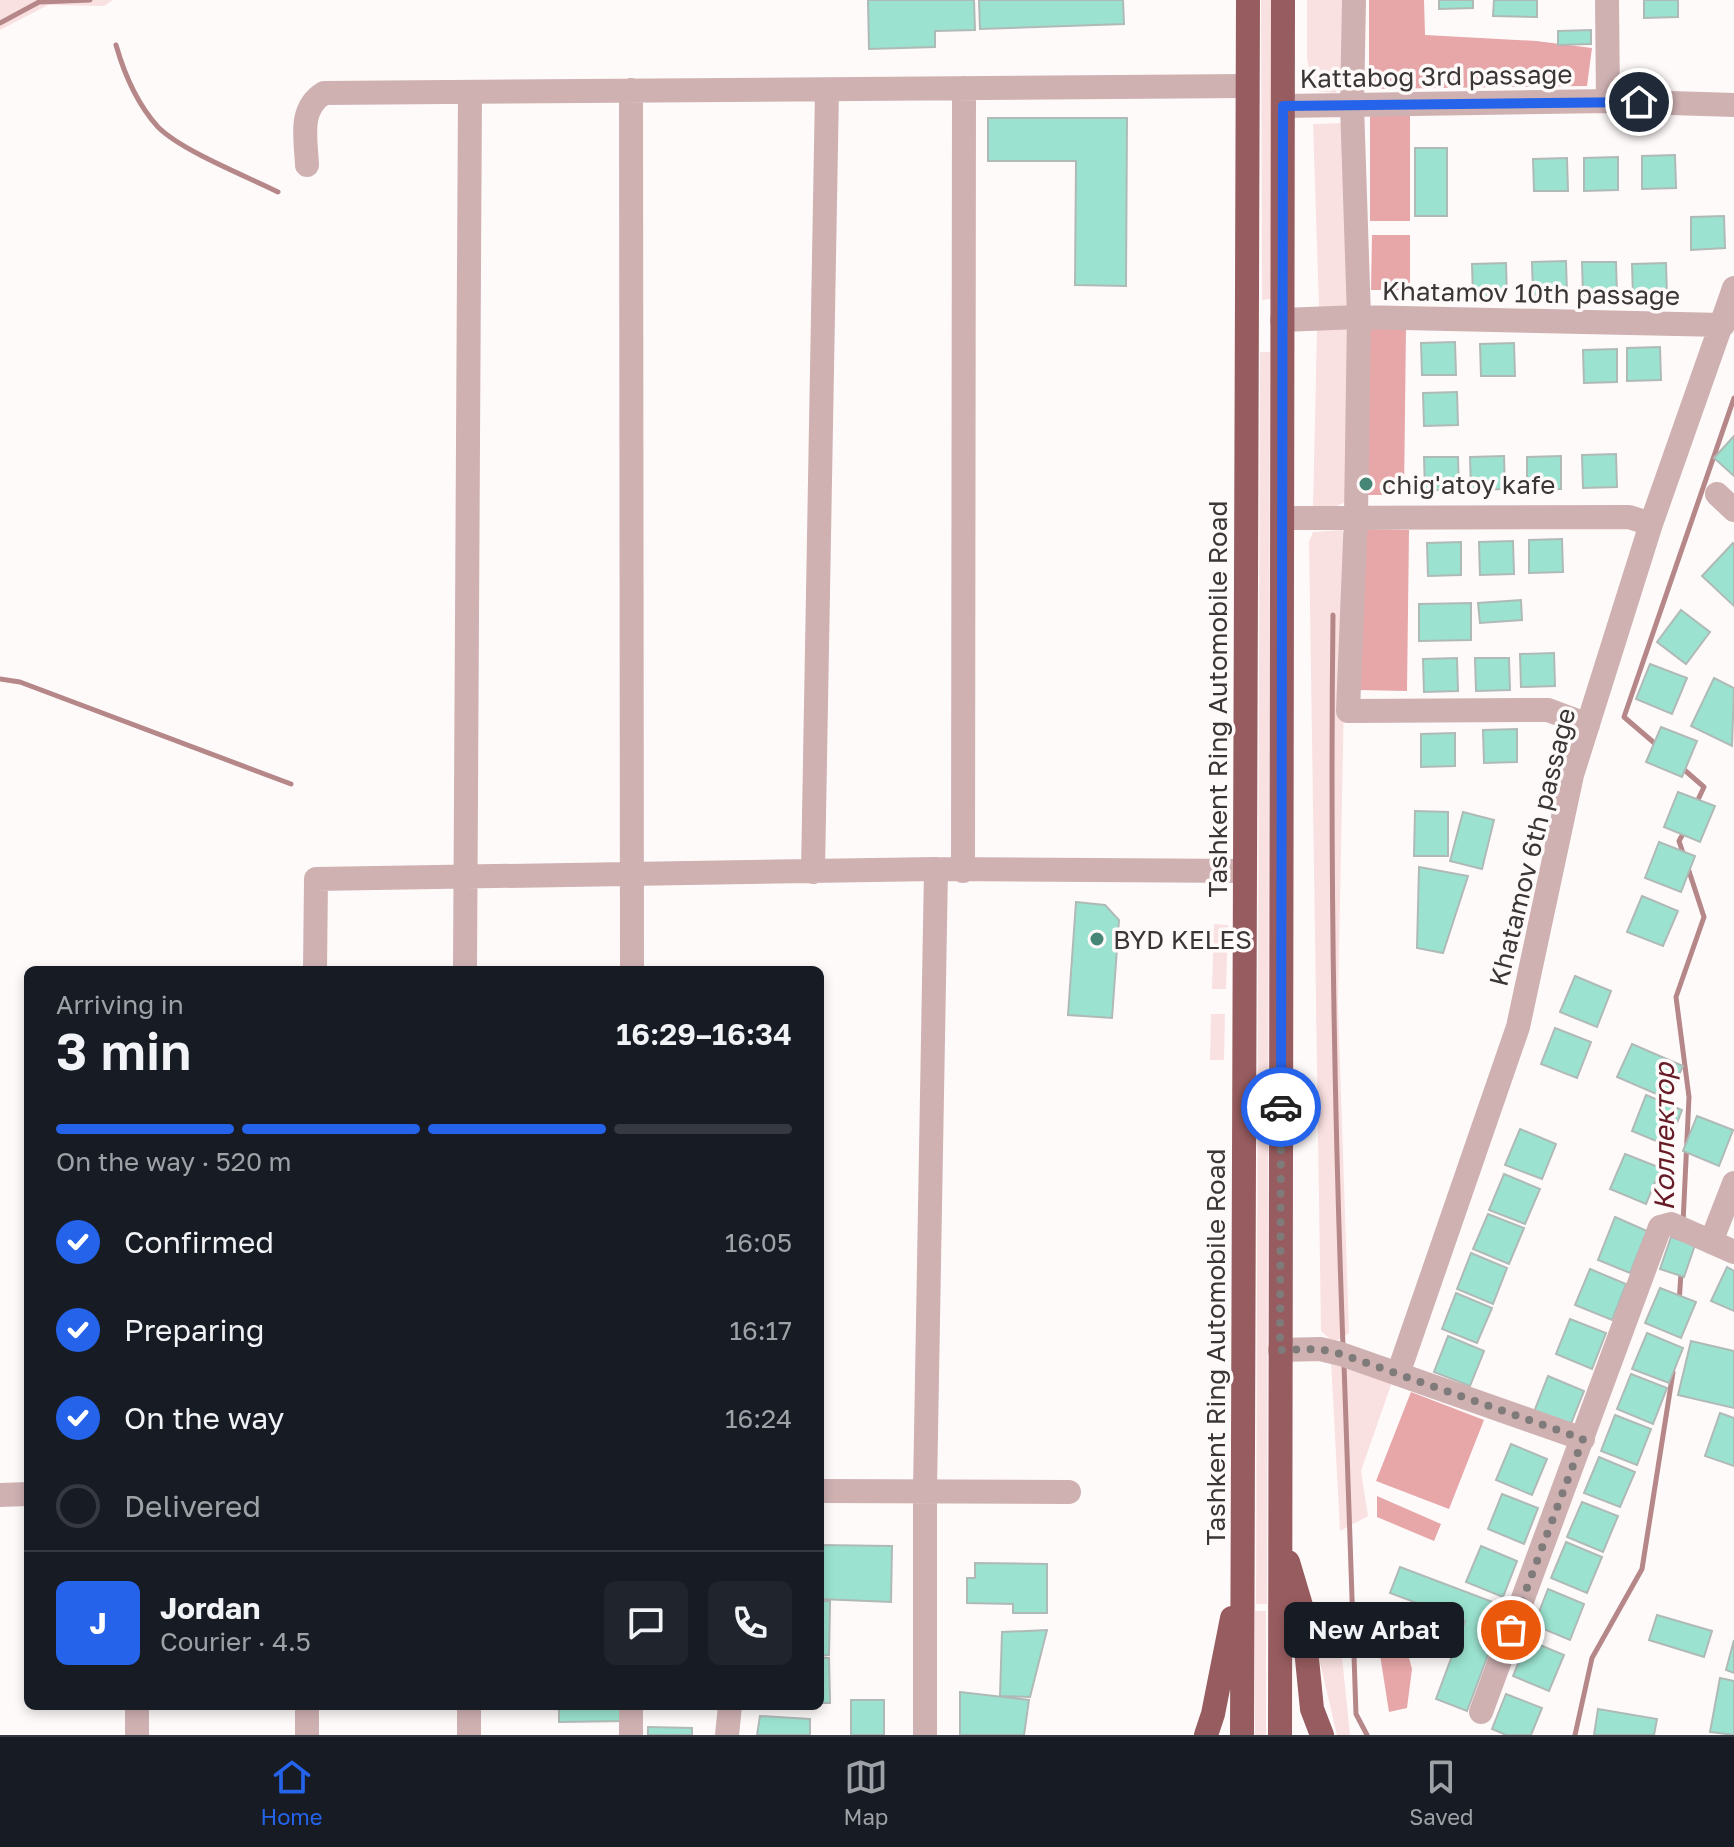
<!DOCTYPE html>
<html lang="en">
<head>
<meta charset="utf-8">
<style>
	:root { --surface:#171b24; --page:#20242c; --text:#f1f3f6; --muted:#9ea1a6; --line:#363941; --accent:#2563eb }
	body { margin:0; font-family:"Golos Text",sans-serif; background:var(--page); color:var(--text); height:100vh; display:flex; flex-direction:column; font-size:30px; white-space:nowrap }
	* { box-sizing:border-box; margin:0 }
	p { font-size:26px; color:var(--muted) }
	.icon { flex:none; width:44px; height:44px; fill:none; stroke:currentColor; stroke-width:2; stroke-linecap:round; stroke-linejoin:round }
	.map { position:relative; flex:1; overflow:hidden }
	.drawer { position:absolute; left:24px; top:966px; width:800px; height:744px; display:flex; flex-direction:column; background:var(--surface); border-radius:12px; box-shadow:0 4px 12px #0003 }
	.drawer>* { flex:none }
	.pin { position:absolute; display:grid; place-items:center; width:68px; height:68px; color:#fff; margin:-34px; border:4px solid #fff; border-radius:50%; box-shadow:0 2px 8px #0007 }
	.courier { position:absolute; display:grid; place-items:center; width:80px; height:80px; margin:-40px; border:6px solid #2563eb; border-radius:50%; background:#fff; color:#222; box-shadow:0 2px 10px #0007 }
	.bubble { position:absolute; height:56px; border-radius:12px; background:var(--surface); box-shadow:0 4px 12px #0003; font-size:26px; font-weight:600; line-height:56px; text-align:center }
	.summary em { font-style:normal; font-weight:600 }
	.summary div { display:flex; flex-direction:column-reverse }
	.summary { display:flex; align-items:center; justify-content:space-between; height:136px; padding:0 32px }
	h1 { font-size:52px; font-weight:600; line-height:60px }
	.bar { display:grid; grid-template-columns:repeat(4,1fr); gap:12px 8px; align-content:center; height:96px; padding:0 32px }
	.bar i { height:10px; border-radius:6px; background:var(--line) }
	.bar .current { background:var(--accent) }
	.bar p { grid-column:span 4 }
	.line { display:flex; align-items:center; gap:20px; padding:0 32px; border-top:2px solid var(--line) }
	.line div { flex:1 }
	.round { display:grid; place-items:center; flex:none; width:84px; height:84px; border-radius:12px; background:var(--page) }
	ol { padding:0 32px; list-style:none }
	li { display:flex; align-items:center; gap:24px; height:88px }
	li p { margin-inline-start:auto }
	li .icon { padding:8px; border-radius:50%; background:var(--accent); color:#fff; stroke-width:4 }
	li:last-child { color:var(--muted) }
	li i { width:44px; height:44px; border:4px solid var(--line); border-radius:50% }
	.tabs { display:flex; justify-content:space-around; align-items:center; height:112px; border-top:2px solid var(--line); background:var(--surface); font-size:22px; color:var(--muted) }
	.tabs a { display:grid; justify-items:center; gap:4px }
	.tabs .current { color:var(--accent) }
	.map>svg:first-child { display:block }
	.green { fill:#fae1e1 }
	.forest { fill:#e7a6a8 }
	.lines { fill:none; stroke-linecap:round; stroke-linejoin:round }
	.stream { stroke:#b68789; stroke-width:5 }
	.building { fill:#9be3d0; stroke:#afbab7; stroke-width:2 }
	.minor { stroke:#cfb1b2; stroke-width:24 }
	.highway { stroke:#975c5f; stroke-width:24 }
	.done { stroke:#807b7b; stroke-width:8; stroke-dasharray:0 14.4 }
	.route { stroke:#2563eb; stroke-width:10 }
	.poi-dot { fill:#458676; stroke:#fffafa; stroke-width:3 }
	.labels { text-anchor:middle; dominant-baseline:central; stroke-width:7; stroke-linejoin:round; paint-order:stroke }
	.street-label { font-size:26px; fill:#3b3636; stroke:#fffafa }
	.poi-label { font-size:26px; fill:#3b3636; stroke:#fffafa; text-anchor:start }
	.water-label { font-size:28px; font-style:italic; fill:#651a25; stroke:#fffafa }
</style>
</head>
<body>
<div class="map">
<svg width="1734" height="1735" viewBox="0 0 1734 1735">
	<rect width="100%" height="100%" fill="#fffafa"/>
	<path class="green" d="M0 0H113L104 6 48 5 0 30Z
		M1261 0H1271V299L1262 300Z
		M1307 0H1345L1343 73 1336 93 1314 91 1307 59Z
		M1344 123 1350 306 1319 307 1313 124Z
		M1317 329H1349L1346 502 1332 508H1313Z
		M1260 352H1270L1267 1604H1256Z
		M1342 530 1347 543 1338 1004 1349 1333 1334 1343 1321 1331 1309 542 1313 532Z
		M1214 924 1228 925 1226 989H1212Z
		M1211 1014H1225L1224 1060H1210Z
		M1331 1361 1392 1382 1361 1471 1368 1516 1340 1531Z
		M1255 1611H1266V1735H1255Z
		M1314 1613 1338 1618 1350 1735H1337L1318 1654Z"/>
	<path class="forest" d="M1369 0H1424L1425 35 1536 41 1592 48 1587 86 1369 89Z
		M1370 115H1410V221H1370Z
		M1372 235H1410V290H1371Z
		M1367 326H1406L1404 495H1366Z
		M1361 529 1409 530 1407 691 1358 690Z
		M1411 1392 1484 1420 1449 1509 1376 1481Z
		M1377 1496 1441 1524 1434 1541 1377 1517Z
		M1372 1604 1399 1620 1412 1669 1407 1708 1389 1712Z"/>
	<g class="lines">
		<path class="stream" d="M0 23 39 2 90 0
			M116 45C124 73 138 105 158 127 182 151 246 176 278 192
			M1333 615C1330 859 1334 1102 1343 1346
			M0 679 20 682 291 784
			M1659 747 1624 717 1734 398
			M1681 767 1704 787 1696 804
			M1684 832 1679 841 1684 856
			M1683 1223 1689 1097 1676 997 1704 917 1687 865
			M1679 1303 1681 1273
			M1344 1364 1356 1714 1367 1735
			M1575 1735 1592 1658 1642 1569 1673 1372"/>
	</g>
	<path class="building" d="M868 0H974L975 30 935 31V47L869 49Z
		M979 0H1123L1124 24 980 29Z
		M1439 0H1473V8L1439 9Z
		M1494 0H1537V17L1493 16Z
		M1644 0H1678V17L1644 18Z
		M1591 30V44L1558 45V31Z
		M988 118H1127L1126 286 1075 285 1076 161H988Z
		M1415 148H1447V216H1415Z
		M1675 155 1676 188 1642 189V156Z
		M1618 157V190L1584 191V158Z
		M1567 158 1568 191H1534L1533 159Z
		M1724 216 1725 248 1691 250V217Z
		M1566 261 1567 294 1533 295 1532 262Z
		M1582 262H1616L1617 294 1583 295Z
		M1506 263 1507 297H1473L1472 264Z
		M1666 263 1667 296 1633 297 1632 264Z
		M1455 342 1456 375H1422L1421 343Z
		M1514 343 1515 376H1481L1480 344Z
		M1660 347 1661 380 1627 381V348Z
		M1617 349V382L1584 383 1583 350Z
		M1457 392 1458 425 1424 426 1423 393Z
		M1734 436V476L1714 458Z
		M1616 454 1617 487 1583 488 1582 455Z
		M1504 456 1505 489 1471 490 1470 457Z
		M1561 456V489L1527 490V457Z
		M1424 457H1458L1459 490H1425Z
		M1562 539 1563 572 1529 573V540Z
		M1513 541 1514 574 1480 575 1479 542Z
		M1461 542V575L1428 576 1427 543Z
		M1733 543 1734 544V606L1702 576Z
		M1521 600 1522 620 1480 623 1478 603Z
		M1471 603V640L1419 641V604Z
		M1681 610 1710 632 1686 664 1657 642Z
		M1554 653 1555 686 1521 687 1520 654Z
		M1457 658 1458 691 1424 692 1423 659Z
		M1475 658H1509L1510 690 1476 691Z
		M1650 664 1687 678 1672 714 1636 699Z
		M1714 678 1734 688 1732 746 1691 726Z
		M1661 727 1697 741 1682 777 1646 762Z
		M1517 729V762L1484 763 1483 730Z
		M1455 733V766L1421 767V734Z
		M1678 792 1715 806 1700 842 1664 827Z
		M1415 811 1448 812V856H1414Z
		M1463 812 1494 820 1482 869 1450 861Z
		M1659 842 1695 856 1681 892 1645 878Z
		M1419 867 1468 876 1443 953 1417 948Z
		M1642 896 1678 911 1663 946 1627 932Z
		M1076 902 1105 905 1119 920 1112 1018 1068 1015Z
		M1575 976 1611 991 1597 1027 1560 1012Z
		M1555 1028 1591 1042 1577 1078 1541 1064Z
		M1632 1044 1683 1066 1668 1099 1617 1077Z
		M1646 1095 1682 1110 1668 1146 1632 1131Z
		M1697 1116 1733 1130 1719 1166 1683 1151Z
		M1520 1129 1556 1144 1542 1179 1505 1165Z
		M1625 1154 1661 1168 1646 1204 1610 1189Z
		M1504 1174 1540 1189 1525 1224 1489 1210Z
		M1488 1214 1524 1228 1509 1264 1473 1249Z
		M1615 1217 1647 1231 1630 1273 1598 1260Z
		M1671 1237 1695 1245 1684 1277 1660 1269Z
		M1471 1253 1507 1268 1493 1304 1457 1289Z
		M1727 1267 1734 1271V1311L1711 1301Z
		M1590 1269 1626 1284 1612 1320 1575 1305Z
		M1660 1288 1696 1302 1681 1338 1645 1323Z
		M1456 1293 1492 1308 1477 1343 1442 1329Z
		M1570 1319 1606 1333 1592 1369 1556 1354Z
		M1647 1333 1683 1348 1669 1383 1632 1369Z
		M1448 1336 1484 1351 1470 1386 1434 1372Z
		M1691 1341 1734 1351V1408L1678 1395Z
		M1631 1374 1667 1388 1653 1424 1617 1409Z
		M1548 1376 1584 1391 1570 1426 1534 1412Z
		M1720 1413 1734 1418V1466L1705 1456Z
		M1615 1415 1651 1429 1637 1465 1601 1451Z
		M1511 1444 1547 1459 1532 1495 1496 1480Z
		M1599 1457 1635 1472 1620 1507 1584 1493Z
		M1502 1494 1538 1508 1524 1544 1488 1529Z
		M1582 1502 1618 1516 1603 1552 1567 1537Z
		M1566 1542 1602 1557 1587 1593 1551 1578Z
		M820 1545 892 1546 891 1602 820 1599Z
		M1481 1546 1517 1561 1503 1597 1466 1582Z
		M975 1563 1047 1564V1613H1013V1604L967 1603V1578H975Z
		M1400 1567 1506 1607 1467 1711 1436 1699 1465 1621 1390 1593Z
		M1548 1589 1584 1604 1570 1640 1534 1625Z
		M820 1601H830L829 1655 820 1656Z
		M1657 1615 1712 1631 1704 1657 1649 1640Z
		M1047 1630 1030 1697 1000 1696 1002 1632Z
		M1528 1640 1564 1655 1549 1691 1513 1676Z
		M1734 1640V1673L1726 1670Z
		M820 1658H829L830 1703H820Z
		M1720 1678 1734 1681V1735L1710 1732Z
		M960 1692 1029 1700 1024 1735H960Z
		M1506 1694 1542 1708 1531 1735H1506L1492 1729Z
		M851 1700H884V1735H851Z
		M559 1706H627V1721L559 1722Z
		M1598 1709 1657 1719 1654 1735H1594Z
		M760 1716 810 1719V1735H757Z
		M648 1727 692 1728V1735H648Z"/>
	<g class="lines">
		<path class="minor" d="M1354 0 1352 105 1359 317 1723 325
			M1607 0 1608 101
			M631 90 632 970
			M1283 106 1608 101 1734 105
			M307 165C306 139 298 109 324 93L1247 86
			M1282 320 1359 317 1356 516 1348 711 1548 710 1588 725
			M1717 494 1734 510
			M1282 518 1629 517 1651 524
			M963 871 964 88
			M813 872 827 90
			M315 970 316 879 936 869 1245 871
			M465 970 470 93
			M1711 1242 1734 1183
			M1280 1350 1320 1349 1341 1354 1583 1439
			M1398 1374 1518 1027 1572 775 1651 524 1734 288
			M820 1491 1069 1492
			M0 1495 28 1494
			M137 1706V1735
			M469 1706V1735
			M631 1706V1735
			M1481 1712 1660 1227 1671 1224 1734 1252
			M307 1735V1706
			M727 1735 730 1706
			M925 1735V1490L936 869"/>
		<path class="highway" d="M1288 1562 1302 1609 1312 1709 1322 1735
			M1206 1735 1213 1714 1232 1618
			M1242 1735 1248 0
			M1280 1735 1283 0"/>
	</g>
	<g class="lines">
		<path class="done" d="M1281 1107 1280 1350 1320 1349 1341 1354 1583 1439 1511 1630"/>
		<path class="route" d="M1281 1107 1283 106 1639 102"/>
	</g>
	<g class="poi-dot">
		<circle cx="1366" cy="484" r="8"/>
		<circle cx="1097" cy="939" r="8"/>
	</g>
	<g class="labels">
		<g class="street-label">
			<text transform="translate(1436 76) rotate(-1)">Kattabog 3rd passage</text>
			<text transform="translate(1531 293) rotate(1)">Khatamov 10th passage</text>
			<text transform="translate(1217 699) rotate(-90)">Tashkent Ring Automobile Road</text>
			<text transform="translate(1532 847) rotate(-76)">Khatamov 6th passage</text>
			<text transform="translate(1215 1347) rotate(-90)">Tashkent Ring Automobile Road</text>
		</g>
		<g class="poi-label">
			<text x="1382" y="484">chig'atoy kafe</text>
			<text x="1113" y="939">BYD KELES</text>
		</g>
		<g class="water-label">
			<text transform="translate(1663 1137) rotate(-90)">Коллектор</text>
		</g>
	</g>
</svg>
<div class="pin" style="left:1511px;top:1630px;background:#ea580c"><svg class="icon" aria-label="bag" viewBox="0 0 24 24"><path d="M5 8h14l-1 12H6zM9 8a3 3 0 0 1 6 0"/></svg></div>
<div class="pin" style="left:1639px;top:102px;background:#1f2937"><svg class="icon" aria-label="home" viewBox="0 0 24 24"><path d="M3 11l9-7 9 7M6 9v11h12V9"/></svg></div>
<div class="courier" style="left:1281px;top:1107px"><svg class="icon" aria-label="car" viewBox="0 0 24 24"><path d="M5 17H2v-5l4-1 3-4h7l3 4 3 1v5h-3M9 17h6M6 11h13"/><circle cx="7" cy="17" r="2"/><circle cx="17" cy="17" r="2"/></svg></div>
<div class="bubble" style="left:1284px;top:1602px;width:180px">New Arbat</div>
<section class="drawer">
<div class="summary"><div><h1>3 min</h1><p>Arriving in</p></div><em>16:29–16:34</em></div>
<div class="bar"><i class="current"></i><i class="current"></i><i class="current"></i><i></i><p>On the way · 520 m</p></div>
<ol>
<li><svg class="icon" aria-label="check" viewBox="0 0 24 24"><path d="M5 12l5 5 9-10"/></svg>Confirmed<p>16:05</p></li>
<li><svg class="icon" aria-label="check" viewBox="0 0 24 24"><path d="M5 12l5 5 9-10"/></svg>Preparing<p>16:17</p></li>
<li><svg class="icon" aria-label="check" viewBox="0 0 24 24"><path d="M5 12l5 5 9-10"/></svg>On the way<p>16:24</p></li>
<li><i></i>Delivered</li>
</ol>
<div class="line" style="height:144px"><b class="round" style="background:var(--accent);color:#fff">J</b><div><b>Jordan</b><p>Courier · 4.5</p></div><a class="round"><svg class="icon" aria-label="chat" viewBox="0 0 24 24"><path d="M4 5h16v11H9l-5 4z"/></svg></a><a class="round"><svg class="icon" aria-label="phone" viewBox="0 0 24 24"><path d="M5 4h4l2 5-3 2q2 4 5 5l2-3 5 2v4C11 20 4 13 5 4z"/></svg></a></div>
</section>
</div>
<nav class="tabs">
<a class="current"><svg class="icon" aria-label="home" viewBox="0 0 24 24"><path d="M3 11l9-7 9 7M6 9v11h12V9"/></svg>Home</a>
<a><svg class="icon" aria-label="map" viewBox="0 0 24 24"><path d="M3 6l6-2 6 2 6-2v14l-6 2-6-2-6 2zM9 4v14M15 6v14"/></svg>Map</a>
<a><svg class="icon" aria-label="saved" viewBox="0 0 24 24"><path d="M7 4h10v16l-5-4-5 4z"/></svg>Saved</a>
</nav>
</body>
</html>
